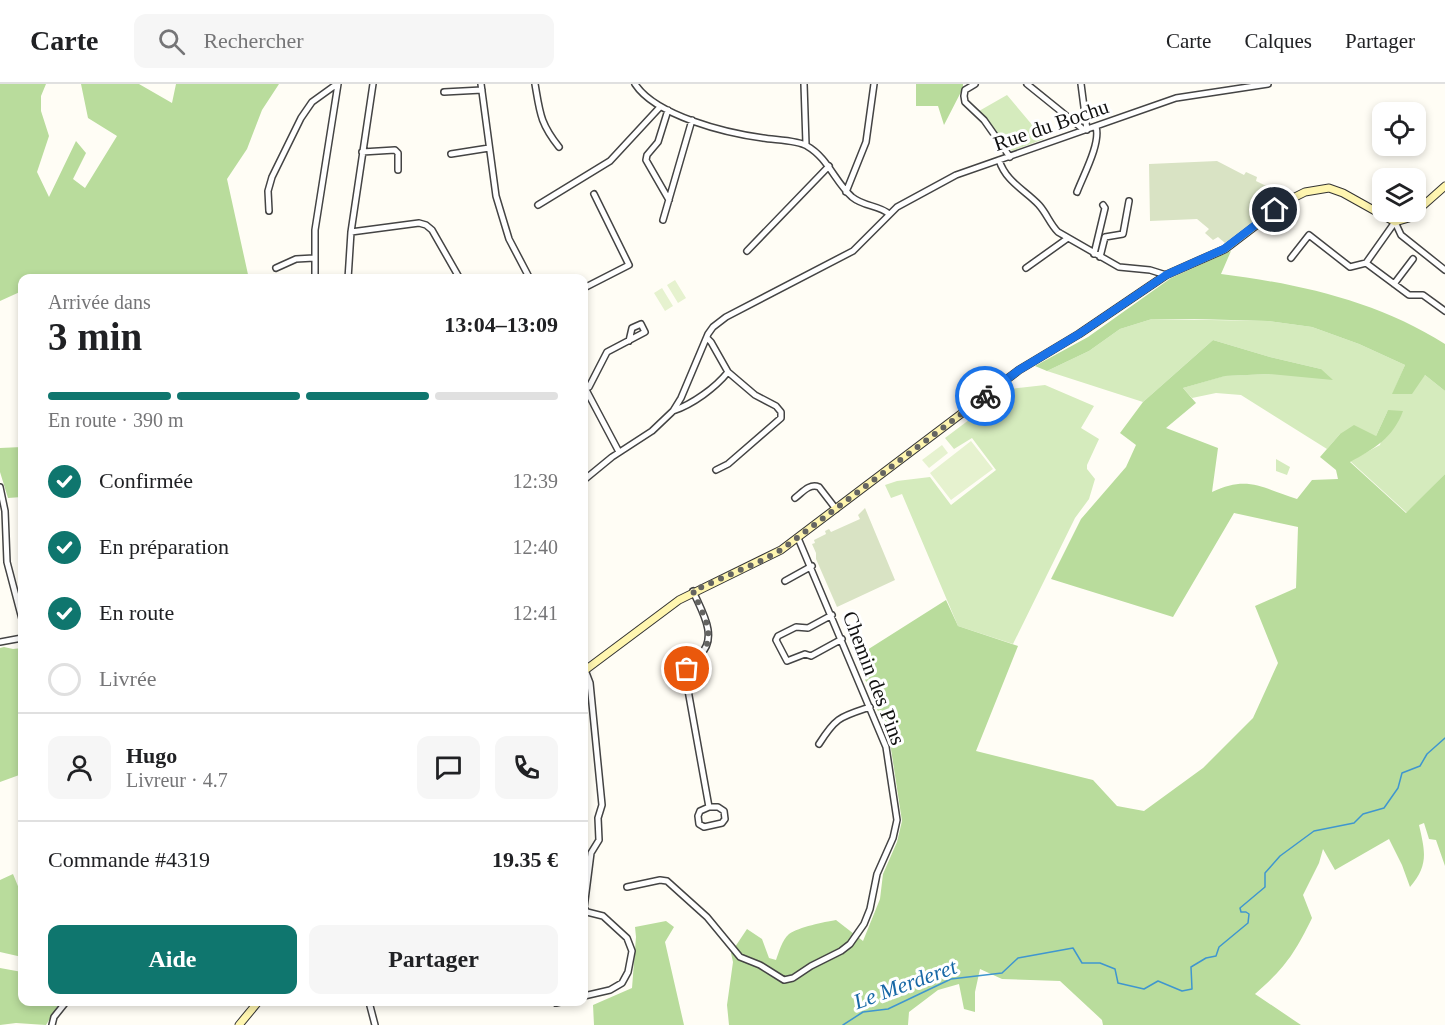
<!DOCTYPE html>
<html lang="fr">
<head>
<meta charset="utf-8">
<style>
	:root { --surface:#fff; --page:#f6f6f6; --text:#202124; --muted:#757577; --line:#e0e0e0; --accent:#0f766e }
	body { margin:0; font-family:"Times New Roman",serif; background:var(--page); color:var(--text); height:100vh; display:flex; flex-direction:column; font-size:22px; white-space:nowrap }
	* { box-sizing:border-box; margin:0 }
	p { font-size:20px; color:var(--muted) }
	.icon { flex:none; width:33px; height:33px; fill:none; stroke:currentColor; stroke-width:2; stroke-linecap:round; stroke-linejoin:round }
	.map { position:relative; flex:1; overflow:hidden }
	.sheet { position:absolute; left:18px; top:190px; width:570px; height:732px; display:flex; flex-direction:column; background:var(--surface); border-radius:12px; box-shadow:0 3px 9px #0003 }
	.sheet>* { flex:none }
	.tools { position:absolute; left:1372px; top:18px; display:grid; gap:12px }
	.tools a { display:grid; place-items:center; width:54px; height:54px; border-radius:12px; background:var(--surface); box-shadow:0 3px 9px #0003; font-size:30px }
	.pin { position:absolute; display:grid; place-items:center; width:51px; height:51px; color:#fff; margin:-26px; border:3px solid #fff; border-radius:50%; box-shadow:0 2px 6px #0007 }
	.courier { position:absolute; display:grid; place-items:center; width:60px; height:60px; margin:-30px; border:4px solid #1a73e8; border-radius:50%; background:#fff; color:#222; box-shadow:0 2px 8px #0007 }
	.summary em { font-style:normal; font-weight:700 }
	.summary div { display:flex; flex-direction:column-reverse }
	.summary { display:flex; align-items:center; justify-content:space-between; height:102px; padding:0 30px }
	h1 { font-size:39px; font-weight:700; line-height:45px }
	.bar { display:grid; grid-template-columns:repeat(4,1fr); gap:9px 6px; align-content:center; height:72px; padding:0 30px }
	.bar i { height:8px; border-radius:4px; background:var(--line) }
	.bar .on { background:var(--accent) }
	.bar p { grid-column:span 4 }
	.line { display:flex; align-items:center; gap:15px; padding:0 30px; border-top:2px solid var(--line) }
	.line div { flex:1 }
	.round { display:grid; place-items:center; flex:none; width:63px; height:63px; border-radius:12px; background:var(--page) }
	ol { padding:0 30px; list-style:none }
	li { display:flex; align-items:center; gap:18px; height:66px }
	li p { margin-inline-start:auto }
	li .icon { padding:6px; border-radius:50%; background:var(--accent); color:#fff; stroke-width:4 }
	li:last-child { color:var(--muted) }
	li i { width:33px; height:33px; border:3px solid var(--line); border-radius:50% }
	.cta { display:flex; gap:12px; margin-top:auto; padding:12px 30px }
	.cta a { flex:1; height:69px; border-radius:12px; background:var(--accent); color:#fff; font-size:24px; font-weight:700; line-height:69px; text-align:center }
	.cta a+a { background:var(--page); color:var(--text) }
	header { display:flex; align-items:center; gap:36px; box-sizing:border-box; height:84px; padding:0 30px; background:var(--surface); border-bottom:2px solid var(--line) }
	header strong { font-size:28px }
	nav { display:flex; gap:33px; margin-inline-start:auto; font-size:21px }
	.search { width:420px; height:54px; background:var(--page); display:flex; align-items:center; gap:15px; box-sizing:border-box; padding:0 21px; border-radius:12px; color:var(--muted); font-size:22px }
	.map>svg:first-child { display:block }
	.green { fill:#d5ebbd }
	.forest { fill:#b9dc9c }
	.cemetery { fill:#d9e3c4 }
	.pitch { fill:#e6f2cf }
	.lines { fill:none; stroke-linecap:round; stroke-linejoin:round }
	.stream { stroke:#3f96cf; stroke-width:1.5 }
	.street-casing { stroke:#444; stroke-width:8 }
	.secondary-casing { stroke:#333; stroke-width:9 }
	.street { stroke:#fff; stroke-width:5 }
	.secondary { stroke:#fff6b0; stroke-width:7 }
	.done { stroke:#646461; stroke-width:6; stroke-dasharray:0 10.8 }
	.route { stroke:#1a73e8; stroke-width:8 }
	.labels { text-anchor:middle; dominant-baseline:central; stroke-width:6; stroke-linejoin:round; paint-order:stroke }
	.street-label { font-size:21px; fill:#111; stroke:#fff }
	.water-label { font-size:22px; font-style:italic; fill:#1768a6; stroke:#fff }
</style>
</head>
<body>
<header>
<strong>Carte</strong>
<div class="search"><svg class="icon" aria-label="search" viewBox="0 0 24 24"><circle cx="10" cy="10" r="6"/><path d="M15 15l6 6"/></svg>Rechercher</div>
<nav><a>Carte</a><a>Calques</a><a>Partager</a></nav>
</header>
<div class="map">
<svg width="1445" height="941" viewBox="0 0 1445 941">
	<rect width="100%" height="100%" fill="#fffdf5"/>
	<path class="green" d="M1007 11 1044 55 1012 67 1008 64 979 27Z
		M1152 235 1268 237 1312 243 1359 260 1405 281 1393 309 1425 291 1445 307V390L1407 429 1350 377 1380 361 1388 326 1376 352 1340 350 1327 365 1241 311 1216 309 1192 314 1183 304 1224 292 1269 290 1321 285 1270 273 1213 256 1143 318 1047 287 1089 267 1120 245Z
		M1045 301 1094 322 1081 344 1099 355 1087 381V385L1095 395 1089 415 1075 434 1013 560 958 542 902 410 891 414 885 401 897 397 930 393 951 421 996 386 972 354 954 365 945 354 1010 305Z
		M1276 375 1290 383 1287 391 1276 387Z"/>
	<path class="forest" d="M0 0H46L41 12V27L49 52 37 88 49 113 76 57 86 69 73 95 85 104 117 52 88 34 81 0H139L172 19 176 0H279L262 26 247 65 227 95 249 195H22V207L0 217Z
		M916 0H963V4L944 41 938 22H916Z
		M1231 167 1221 190C1300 200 1377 217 1445 260V307L1425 291 1412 310H1392L1405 281 1359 260 1312 243 1268 237 1194 235H1152L1120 245 1089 267 1047 287 1035 282 1088 253 1171 194Z
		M1213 256 1270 273 1321 285 1333 296 1269 290 1225 292 1183 304 1196 319 1166 344 1218 364 1212 408C1248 391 1262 404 1297 415L1312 396 1338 395 1336 386 1320 373 1340 350 1354 341 1376 352 1388 326 1403 327C1393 354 1374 365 1350 378L1406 429 1445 390V782L1436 756 1429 755 1424 739 1419 741C1425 767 1429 781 1410 803L1402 781 1389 755 1335 786 1323 765 1319 779 1303 811 1312 834C1295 869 1285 884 1255 910L1301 941H1103L1102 936 1060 897 1002 895 980 885 975 908V928L964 925 959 900 938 906 909 928 908 941H729L727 921 733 878 731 869 747 845 762 855 769 874 776 876C779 868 782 856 789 850 799 843 824 838 836 836L863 857 880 815 883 790 897 758 902 737 891 665 886 647 856 573 946 516 958 542 1018 562 976 667 1093 696 1117 722 1144 727 1203 684 1253 634 1278 579 1255 522 1296 504 1298 443 1234 429 1173 533 1051 495 1081 435 1126 383 1136 361 1120 349 1143 318Z
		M22 363V413L8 414 0 388V364Z
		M4 563 13 565 22 564V690L0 698V564Z
		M13 790 22 812V873L0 868V796Z
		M666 837 674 843 665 858 684 941H594L593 921 632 904 636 853 635 843Z
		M0 884 22 888V918H60L46 941 16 939 0 941Z"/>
	<path class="cemetery" d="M1217 77 1244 91 1246 88 1257 93 1256 97 1287 112 1225 159 1218 153 1213 156 1205 149 1209 145 1197 135 1150 137 1149 80Z
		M865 424 895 496 837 523 816 475V469L812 460 815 459 814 456 826 450 825 447 829 445 831 448 860 435 858 431Z"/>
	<path class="pitch" d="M675 196 686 214 678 219 667 201Z
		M662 204 673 222 665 227 654 209Z
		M971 357 993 385 951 416 930 389Z
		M942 361 948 369 929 384 922 376Z"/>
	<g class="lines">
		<path class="stream" d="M843 941 863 928 888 925 951 895 1002 889 1018 874 1073 864 1082 879H1100L1115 885 1118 899 1144 905 1158 897 1182 907 1192 905 1191 883 1206 874 1216 872 1219 863 1248 839 1249 830 1246 828H1241L1240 824 1265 803V789L1280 772 1314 747 1354 739 1363 730 1384 724 1398 704 1402 689 1420 682 1427 670 1445 654"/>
		<defs>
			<path id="street" d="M481 0 496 112 509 155 530 195
				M535 0C540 29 540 39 559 63
				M635 0C656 32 726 49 763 54 774 56 798 56 807 62 828 74 835 98 852 113 864 123 879 121 889 130
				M804 0 806 60
				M975 0 965 6 964 12 965 18 984 36 1010 73
				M1027 0 1084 46
				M1081 0 1087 46
				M444 8 482 6
				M668 26 658 58 647 71 646 76 669 116
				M362 68 395 66 398 69V86
				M451 70 489 64
				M999 76C1006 98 1025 106 1039 121 1047 130 1050 140 1058 148L1119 183 1150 186 1166 191
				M846 108 866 58 874 0
				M1077 108C1083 92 1101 59 1096 43
				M538 121 610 77 660 23
				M269 127 268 107 272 93 301 34 312 18 337 0
				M663 136 692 36
				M1395 138 1366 179 1409 211H1423L1445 227
				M1395 138 1401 151 1445 186
				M351 148 419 139 426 141 432 146 460 195
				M747 167 829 82
				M1094 170 1105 124 1103 121
				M1100 173 1105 153 1123 150 1129 117
				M1291 174 1309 151 1350 183 1366 179
				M276 184 296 175 314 174
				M1026 184 1068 154
				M315 195V146L338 0
				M348 195 351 148 373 0
				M1394 200 1413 175
				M584 204 629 181 594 110
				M584 302 619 368
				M585 305 589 303 607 268 645 248 641 240 632 244 629 257
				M673 327C693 320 715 304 728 288L711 258 707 254
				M716 386 728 380 781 334V328L776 322 755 311 728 288
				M584 396 612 373 652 347 673 327 681 314 708 250 713 243 726 233 853 167 897 123 956 91 1176 14 1268 0
				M0 403 5 427 7 478 22 535
				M795 414C802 409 809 399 819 403L836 425
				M785 497 812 482
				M693 507C701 526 719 553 700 571 691 579 687 583 686 595L709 723H718L724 727 725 735 722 739 704 743 699 740 698 732 700 727 709 723
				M832 531 808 544 796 543 778 552 776 556 787 577 805 570 811 572 842 555
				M0 558 22 554
				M819 660C836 633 840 633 870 623
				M627 803 660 796 667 797 707 833 740 873 760 881 784 896 793 894 811 882 841 867 850 860 864 840 870 825 877 790 893 754 897 736 886 663 798 454
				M584 912 610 906 622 899 628 888 632 867 627 854 603 832 587 828 584 824 591 769 599 756 598 734 602 721 590 599 585 586
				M369 918 375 941
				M556 919 560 918
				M52 941 54 933 66 918"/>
			<path id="secondary" d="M584 587 679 516 781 466 1019 286 1079 250 1166 191 1225 165 1289 116 1305 108 1329 104 1343 109 1395 138 1409 134 1445 102
				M239 941 258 918"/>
		</defs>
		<use href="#street" class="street-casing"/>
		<use href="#secondary" class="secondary-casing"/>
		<use href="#street" class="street"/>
		<use href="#secondary" class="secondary"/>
	</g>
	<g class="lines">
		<path class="done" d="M687 585C691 578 698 574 703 567 717 550 700 525 693 507L763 476 781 466 985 312"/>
		<path class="route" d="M985 312 1019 286 1079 250 1166 191 1224 165 1275 126"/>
	</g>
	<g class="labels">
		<g class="street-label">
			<text transform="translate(1051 41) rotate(-19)">Rue du Bochu</text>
			<text transform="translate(874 594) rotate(69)">Chemin des Pins</text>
		</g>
		<g class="water-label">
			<text transform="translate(905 900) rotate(-20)">Le Merderet</text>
		</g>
	</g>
</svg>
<div class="tools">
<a><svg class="icon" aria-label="locate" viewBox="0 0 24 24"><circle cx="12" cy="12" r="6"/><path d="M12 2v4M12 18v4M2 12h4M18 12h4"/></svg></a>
<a><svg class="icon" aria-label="layers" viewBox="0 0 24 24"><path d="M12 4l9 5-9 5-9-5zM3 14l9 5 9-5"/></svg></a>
</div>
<div class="pin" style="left:687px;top:585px;background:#ea580c"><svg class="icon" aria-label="bag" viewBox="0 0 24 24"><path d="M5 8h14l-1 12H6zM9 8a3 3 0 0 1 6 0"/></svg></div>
<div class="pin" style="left:1275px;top:126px;background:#1f2937"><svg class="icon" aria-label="home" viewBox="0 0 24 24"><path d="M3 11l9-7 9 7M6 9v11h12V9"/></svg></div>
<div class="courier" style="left:985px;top:312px"><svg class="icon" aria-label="bike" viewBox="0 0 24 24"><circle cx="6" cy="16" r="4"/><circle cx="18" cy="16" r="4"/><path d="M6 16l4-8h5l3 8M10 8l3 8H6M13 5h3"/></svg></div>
<section class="sheet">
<div class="summary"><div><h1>3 min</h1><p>Arrivée dans</p></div><em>13:04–13:09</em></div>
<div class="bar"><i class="on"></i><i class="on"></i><i class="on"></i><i></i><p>En route · 390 m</p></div>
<ol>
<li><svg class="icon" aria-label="check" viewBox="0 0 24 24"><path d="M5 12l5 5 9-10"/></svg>Confirmée<p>12:39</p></li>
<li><svg class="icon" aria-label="check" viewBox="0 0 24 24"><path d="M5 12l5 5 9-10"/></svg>En préparation<p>12:40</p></li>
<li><svg class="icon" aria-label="check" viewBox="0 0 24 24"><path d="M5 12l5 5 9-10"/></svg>En route<p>12:41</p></li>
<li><i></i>Livrée</li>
</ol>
<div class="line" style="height:108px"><a class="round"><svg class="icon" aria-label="person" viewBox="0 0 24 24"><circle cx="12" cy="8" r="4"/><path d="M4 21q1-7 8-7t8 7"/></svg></a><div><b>Hugo</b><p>Livreur · 4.7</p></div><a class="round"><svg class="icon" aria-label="chat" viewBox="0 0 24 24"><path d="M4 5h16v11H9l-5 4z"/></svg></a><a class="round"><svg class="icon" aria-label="phone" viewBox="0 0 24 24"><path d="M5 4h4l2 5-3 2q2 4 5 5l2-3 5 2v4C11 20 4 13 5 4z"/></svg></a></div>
<div class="line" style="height:78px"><div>Commande #4319</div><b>19.35 €</b></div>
<div class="cta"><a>Aide</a><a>Partager</a></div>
</section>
</div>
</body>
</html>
